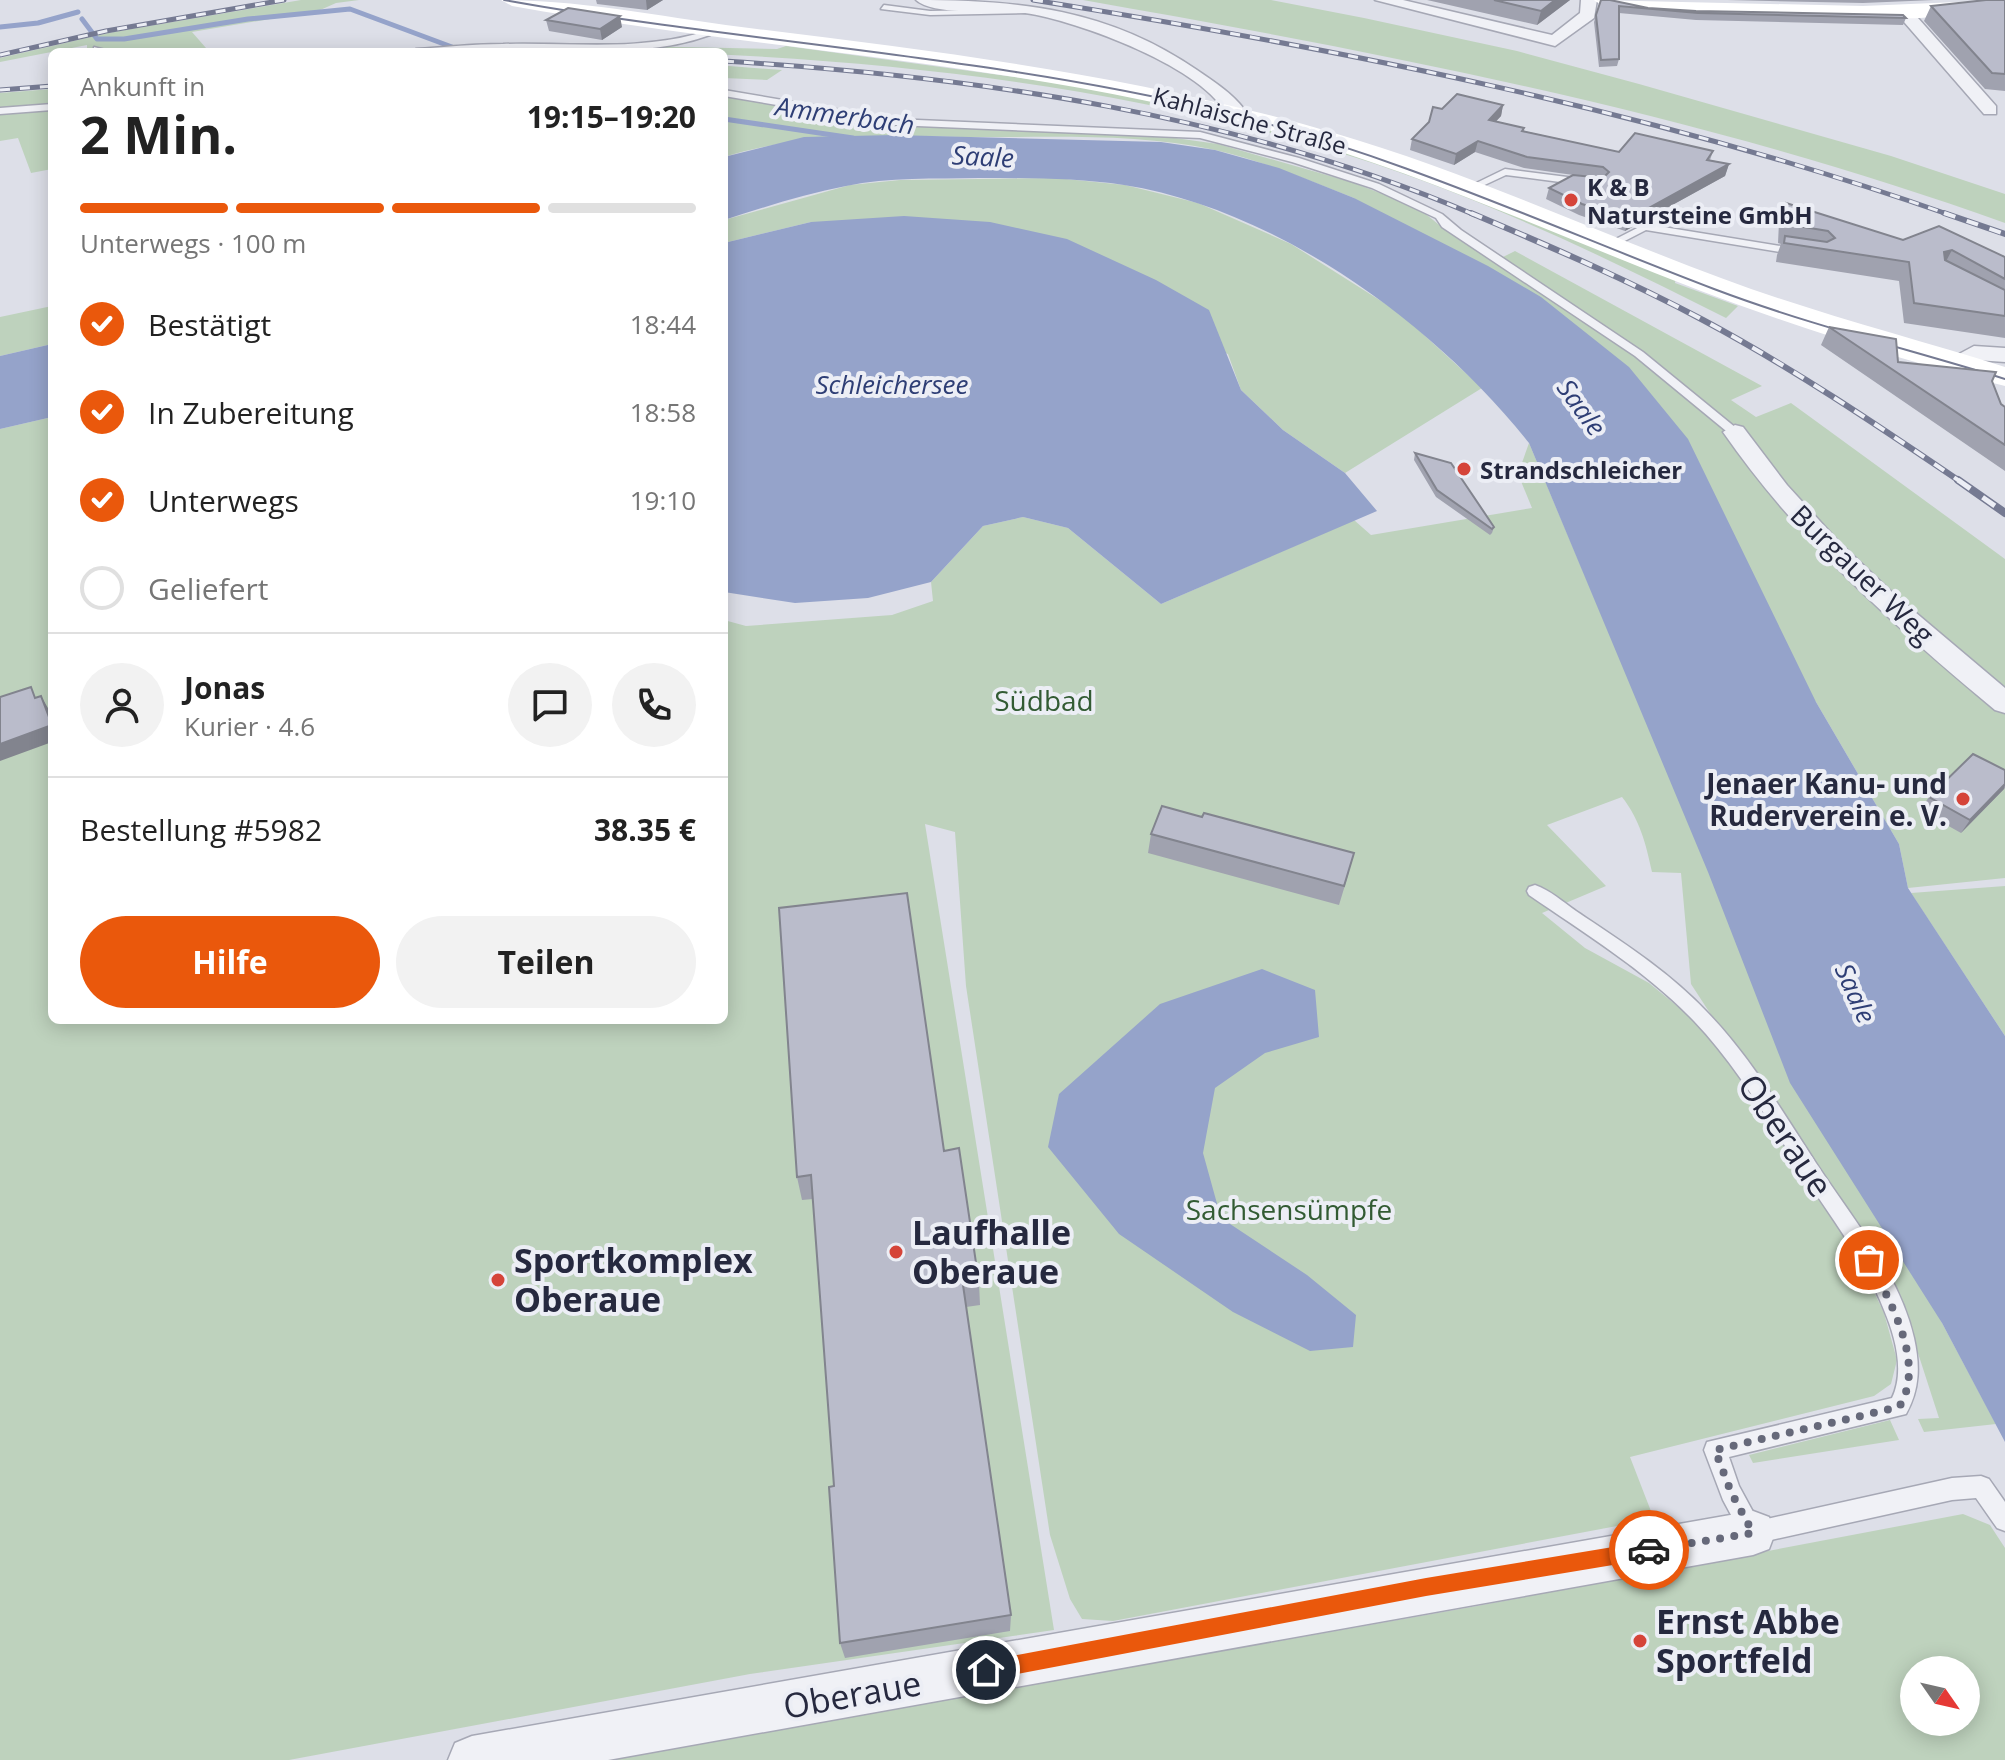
<!DOCTYPE html>
<html lang="de">
<head>
<meta charset="utf-8">
<style>
	:root { --surface:#fff; --page:#f2f2f2; --text:#222; --muted:#767676; --line:#e0e0e0; --accent:#ea580c }
	body { margin:0; font-family:"Open Sans",sans-serif; background:var(--page); color:var(--text); height:100vh; display:flex; flex-direction:column; font-size:30px; white-space:nowrap }
	* { box-sizing:border-box; margin:0 }
	p { font-size:26px; color:var(--muted) }
	.icon { flex:none; width:44px; height:44px; fill:none; stroke:currentColor; stroke-width:2; stroke-linecap:round; stroke-linejoin:round }
	.map { position:relative; flex:1; overflow:hidden }
	.side { position:absolute; left:48px; top:48px; width:680px; height:976px; display:flex; flex-direction:column; background:var(--surface); border-radius:12px; box-shadow:0 4px 20px #0003 }
	.side>* { flex:none }
	.needle { width:52px; rotate:124deg }
	.fabs { position:absolute; left:1900px; top:1656px; display:grid; gap:16px }
	.fabs a { display:grid; place-items:center; width:80px; height:80px; border-radius:50%; background:var(--surface); box-shadow:0 4px 20px #0003; font-size:40px }
	.pin { position:absolute; display:grid; place-items:center; width:68px; height:68px; color:#fff; margin:-34px; border:4px solid #fff; border-radius:50%; box-shadow:0 2px 8px #0007 }
	.courier { position:absolute; display:grid; place-items:center; width:80px; height:80px; margin:-40px; border:6px solid #ea580c; border-radius:50%; background:#fff; color:#222; box-shadow:0 2px 10px #0007 }
	.head em { font-style:normal; font-weight:700 }
	.head div { display:flex; flex-direction:column-reverse }
	.head { display:flex; align-items:center; justify-content:space-between; height:136px; padding:0 32px }
	h1 { font-size:52px; font-weight:700; line-height:60px }
	.bar { display:grid; grid-template-columns:repeat(4,1fr); gap:12px 8px; align-content:center; height:96px; padding:0 32px }
	.bar i { height:10px; border-radius:6px; background:var(--line) }
	.bar .current { background:var(--accent) }
	.bar p { grid-column:span 4 }
	.line { display:flex; align-items:center; gap:20px; padding:0 32px; border-top:2px solid var(--line) }
	.line div { flex:1 }
	.round { display:grid; place-items:center; flex:none; width:84px; height:84px; border-radius:42px; background:var(--page) }
	ol { padding:0 32px; list-style:none }
	li { display:flex; align-items:center; gap:24px; height:88px }
	li p { margin-inline-start:auto }
	li .icon { padding:8px; border-radius:50%; background:var(--accent); color:#fff; stroke-width:4 }
	li:last-child { color:var(--muted) }
	li i { width:44px; height:44px; border:4px solid var(--line); border-radius:50% }
	.cta { display:flex; gap:16px; margin-top:auto; padding:16px 32px }
	.cta a { flex:1; height:92px; border-radius:48px; background:var(--accent); color:#fff; font-size:32px; font-weight:700; line-height:92px; text-align:center }
	.cta a+a { background:var(--page); color:var(--text) }
	.map>svg:first-child { display:block }
	.green { fill:#bed2bd; fill-rule:evenodd }
	.water { fill:#95a3ca }
	.lines { fill:none; stroke-linecap:round; stroke-linejoin:round }
	.stream { stroke:#95a3ca; stroke-width:5 }
	.lane-casing { stroke:#a6a8b5; stroke-width:3 }
	.street-casing { stroke:#a6a8b5; stroke-width:3 }
	.lane { fill:#f0f1f6; fill-rule:evenodd }
	.street { fill:#f0f1f6; fill-rule:evenodd }
	.secondary { fill:#fff; fill-rule:evenodd }
	.tram { stroke:#757a92; stroke-width:2 }
	.rail-far2-casing { stroke:#757a92; stroke-width:5 }
	.rail-far1-casing { stroke:#757a92; stroke-width:6 }
	.rail-casing { stroke:#757a92; stroke-width:8 }
	.rail-far2 { stroke:#eceef5; stroke-width:3; stroke-dasharray:10; stroke-linecap:butt }
	.rail-far1 { stroke:#eceef5; stroke-width:4; stroke-dasharray:12; stroke-linecap:butt }
	.rail { stroke:#eceef5; stroke-width:5; stroke-dasharray:15; stroke-linecap:butt }
	.wall { fill:#a0a2af }
	.shaded-wall { fill:#82848e }
	.building { fill:#babccb; stroke:#82848e; stroke-width:2 }
	.route { fill:#ea580c }
	.done { stroke:#66697a; stroke-width:8; stroke-dasharray:0 14.4 }
	.poi-dot { fill:#d54439; stroke:#eceef5; stroke-width:3 }
	.labels { text-anchor:middle; dominant-baseline:central; stroke-width:8; stroke-linejoin:round; paint-order:stroke }
	.far-street-label { font-size:24px; fill:#26293f; stroke:#eceef5 }
	.far-poi-label { font-size:24px; font-weight:bold; fill:#26293f; stroke:#eceef5; text-anchor:start }
	.far-water-label { font-size:26px; font-style:italic; fill:#2e3e75; stroke:#eceef5 }
	.street-label { font-size:28px; fill:#26293f; stroke:#eceef5 }
	.park-label { font-size:28px; fill:#325b33; stroke:#eceef5 }
	.poi-label { font-size:28px; font-weight:bold; fill:#26293f; stroke:#eceef5; text-anchor:end }
	.near-street-label { font-size:34px; fill:#26293f; stroke:#eceef5 }
	.near-poi-label { font-size:34px; font-weight:bold; fill:#26293f; stroke:#eceef5; text-anchor:start }
</style>
</head>
<body>
<div class="map">
<svg width="2005" height="1760" viewBox="0 0 2005 1760">
	<rect width="100%" height="100%" fill="#dddfe8"/>
	<path class="green" d="M301 0H359L336 3 318 11 192 32 206 48 219 52H87V45L0 62V58L108 33Z
		M1083 0H1271L1364 18 1517 51 1639 84 1891 156 2005 194V223C1706 115 1395 55 1083 0Z
		M636 46 777 49 786 46 1109 90 1343 148 1676 276 1675 283 1738 306 1726 318C1595 252 1462 188 1321 147 1093 81 866 58 632 51Z
		M724 66H729L782 70 767 80 724 78Z
		M52 89V106L0 110V93Z
		M724 93 895 122 1132 132 1218 144 1351 182 1417 207 1438 224 1501 258 1515 251 1762 386 1731 400 1756 417 1791 403 2005 559V878L1908 888 1899 844 1816 702 1354 198C1308 180 1263 161 1215 150 1142 134 1064 137 990 137 897 137 815 129 724 157Z
		M52 109V169L31 173 18 138 0 141V113Z
		M1056 178 1125 185 1198 203 1291 244 1400 313 1482 388 1345 473 1283 430 1241 390 1228 354 811 222 724 243V220L850 185 900 180Z
		M52 306V344L0 356V317Z
		M52 417V1020H724V620L746 626 892 615 933 601 931 582 983 526 1023 517 1068 528 1161 604 1354 520 1371 535 1532 508 1518 474 1529 443 1612 640 1942 1323 1996 1424 1924 1432 1918 1419 1939 1418 1905 1313 1691 984 1681 873 1652 872C1646 844 1640 820 1622 797L1547 825 1606 886 1542 913 1585 948 1649 983 1693 1019 1732 1065 1860 1262 1884 1313 1897 1360 1891 1384 1874 1396 1630 1457 1654 1519 1113 1621 1082 1619 1070 1599 1050 1535 966 986 955 832 925 824 1054 1630 750 1674 289 1760H0V429Z
		M2005 886V1036L1911 893Z
		M1890 1420 1899 1440 1753 1463 1749 1455Z
		M1963 1514 1990 1525 2005 1548V1760H602L1477 1606ZM1914 1670H1966V1722H1914Z"/>
	<path class="water" d="M894 135 1161 142 1215 150 1279 168 1354 198 1488 266 1541 297 1629 367 1688 439 1816 702 1899 844 1908 888 2005 1036V1442L1942 1323 1790 1083 1708 872 1529 443C1435 324 1277 209 1124 185 1076 178 1028 178 979 178 935 179 889 177 846 186 805 194 764 207 724 220V157L804 137Z
		M904 216 990 222 1067 239 1156 280 1209 310 1241 390 1283 430 1345 473 1377 511 1161 604 1068 528 1023 517 983 526 931 582 868 598 795 603 724 592V243L811 222Z
		M52 344V417L0 429V356Z
		M1262 969 1315 990 1319 1037 1265 1053 1215 1088 1203 1153 1221 1218 1307 1275 1356 1315 1353 1347 1310 1351 1233 1312 1119 1234 1048 1147 1059 1094 1160 1004Z"/>
	<g class="lines">
		<path class="stream" d="M82 19 97 39H124L248 19 350 9 452 47
			M0 27 38 23 78 12
			M724 119 853 138"/>
		<defs>
			<path id="lane" d="M884 5 930 11 1026 9 1030 11 1026 13 930 15 881 9Z
				M707 31 710 35C650 57 585 49 522 49 485 48 449 52 412 52L416 49C445 47 474 44 503 44 572 42 640 52 707 31Z
				M94 47 113 52 94 51Z
				M724 90 894 119 1200 132 1299 158 1379 184 1442 214 1461 230 1643 352 1741 432 1739 435H1731L1635 356 1442 227 1436 218 1372 188 1292 162 1200 138 894 125 724 96Z
				M52 104V110L0 114V108Z
				M1505 169 1583 179 1588 182 1583 185 1506 175 1476 189 1468 187Z
				M1645 224 1799 249 1804 252 1799 255 1646 230 1615 246 1606 244Z
				M1535 885C1550 890 1563 902 1576 911 1621 941 1668 971 1706 1011 1750 1056 1782 1111 1816 1163 1852 1218 1899 1273 1914 1338 1920 1365 1920 1389 1906 1414L1729 1457 1739 1486 1758 1521 1952 1478 1981 1476 1989 1479 2005 1502V1531L1997 1528 1976 1498 1952 1500 1753 1544 1745 1541 1723 1500 1704 1450 1707 1442 1892 1398C1905 1371 1895 1336 1884 1310 1865 1261 1831 1218 1803 1174 1769 1122 1737 1066 1694 1021 1646 971 1586 934 1529 895L1527 891 1529 887Z"/>
			<path id="street" d="M916 0C1020 0 1109 9 1197 70 1213 81 1232 93 1244 109L1239 117H1227C1209 69 1076 20 1025 13 998 9 935 17 916 0Z
				M1375 0H1403L1552 35 1580 13 1581 0H1597L1594 18 1555 46Z
				M1904 7 1910 9 1996 106V114H1984L1898 15 1896 12Z
				M1974 346 2005 348V362L1977 360 1957 368 1946 361Z
				M1735 425 1743 427 1787 485 1839 542 1896 596 2005 688V713L1995 710C1894 626 1798 540 1723 432Z
				M1753 1511 1769 1517 1775 1533 1769 1549 1753 1555 608 1760H448L455 1743 472 1736Z"/>
		</defs>
		<use href="#lane" class="lane-casing"/>
		<use href="#street" class="street-casing"/>
		<use href="#lane" class="lane"/>
		<use href="#street" class="street"/>
		<path class="secondary" d="M501 0C586 0 672 19 757 29 952 53 1144 77 1334 133 1467 172 1592 230 1721 278 1814 313 1910 337 2005 367V386C1903 361 1799 328 1701 291 1560 237 1425 174 1279 133 1028 62 768 52 512 6Z
			M1594 0 1863 6 2005 0V9C1977 13 1949 16 1920 18 1880 20 1610 20 1594 0Z"/>
		<path class="tram" d="M504 0C742 43 986 55 1222 112 1392 153 1551 227 1714 289 1809 325 1908 349 2005 379"/>
		<defs>
			<path id="rail-far2" d="M1033 0C1342 49 1655 111 1950 215
				M0 55 106 31 284 0
				M724 61C979 77 1239 114 1475 215
				M0 90 52 86"/>
			<path id="rail-far1" d="M1471 213C1549 246 1628 280 1703 320 1793 368 1877 425 1961 482
				M1944 213 2005 234"/>
			<path id="rail" d="M1958 480 2005 513"/>
		</defs>
		<use href="#rail-far2" class="rail-far2-casing"/>
		<use href="#rail-far1" class="rail-far1-casing"/>
		<use href="#rail" class="rail-casing"/>
		<use href="#rail-far2" class="rail-far2"/>
		<use href="#rail-far1" class="rail-far1"/>
		<use href="#rail" class="rail"/>
	</g>
	<path class="wall" d="M596 0H663L647 10 597 4Z
		M1427 0H1570L1537 25Z
		M1601 0 1648 8 1696 11 1906 18 1903 25 1696 20 1619 13V59L1617 66 1599 67 1594 22Z
		M1727 0H1934L1863 3Z
		M2005 0V91L1985 89 1924 21 1931 6Z
		M546 20 622 27 602 40 549 31Z
		M1503 105 1501 116 1496 121 1524 128V131L1619 152 1713 151 1710 160 1729 164 1725 176 1625 231 1579 215 1546 199 1549 188 1573 175 1524 168 1475 152 1454 165 1410 150 1412 139Z
		M1786 203 1903 240 2005 257V338L1904 323 1899 281 1776 262 1777 255 1781 244 1778 243 1779 222Z
		M1829 327 1898 362 1992 381 2001 404 2005 407V471L1821 345Z
		M1415 453 1494 527 1492 533 1490 535 1436 497 1414 460Z
		M2005 770V788L1961 833 1920 810 1929 797Z
		M1151 834 1349 872 1339 905 1148 853Z
		M944 1151 979 1283 980 1305 966 1307 1011 1615 1010 1631 845 1658 840 1643 834 1486 813 1199 802 1200 797 1177Z"/>
	<path class="shaded-wall" d="M646 0H663L647 10Z
		M1555 0H1570L1537 25 1541 11Z
		M620 16 622 27 602 40 600 29Z
		M1503 105 1501 116 1487 131 1489 120Z
		M1478 141 1475 152 1454 165 1456 154Z
		M1729 164 1725 176 1625 231 1629 219Z
		M1952 250 1942 269 1944 252Z
		M41 696 52 715V725Z
		M52 725V742L0 761V744Z
		M2005 784 2004 789 1961 833 1970 820Z"/>
	<path class="building" d="M1494 0H1555L1541 11Z
		M1601 0H1610L1648 8 1696 11 1903 15 1906 18 1698 13 1619 6V59L1601 60 1596 15Z
		M1986 0H2005V74L1992 73 1931 6Z
		M568 8 620 16 600 29 546 20Z
		M1457 94 1503 105 1489 120 1524 128 1522 131 1619 152 1635 133 1713 151 1707 160 1729 164 1629 219 1582 204 1549 188 1573 175 1603 178 1609 172 1603 167 1527 157 1478 141 1456 154 1412 139 1429 122 1433 107 1442 109Z
		M1786 203 1903 240 1939 226 2005 257V279L1952 250 1944 252 1945 260 2005 290V316L1914 303 1909 262 1784 243 1785 236 1827 242 1835 238 1828 231 1785 224Z
		M1829 327 1896 339 1898 362 1996 372 1992 381 2001 404 2005 407V445Z
		M1415 453 1451 463 1494 527 1492 529 1437 490Z
		M31 687 35 698 41 696 52 725 0 744V697Z
		M1973 754 2005 770V784L1970 820 1929 797Z
		M1162 806 1202 817 1204 813 1354 853 1344 886 1151 834Z
		M907 893 944 1151 959 1148 979 1283 963 1285 1011 1615 840 1643 829 1487 834 1486 811 1175 797 1177 779 908Z"/>
	<path class="route" d="M1649 1541 1659 1550 1649 1559 1426 1596 986 1680 977 1670 986 1661 1426 1578Z"/>
	<g class="lines">
		<path class="done" d="M1649 1550 1753 1533 1731 1492 1715 1450 1899 1407C1927 1363 1889 1301 1869 1260"/>
	</g>
	<g class="poi-dot">
		<circle cx="1571" cy="200" r="8"/>
		<circle cx="1464" cy="469" r="8"/>
		<circle cx="1963" cy="799" r="8"/>
		<circle cx="896" cy="1252" r="8"/>
		<circle cx="498" cy="1280" r="8"/>
		<circle cx="1640" cy="1641" r="8"/>
	</g>
	<g class="labels">
		<g class="far-street-label">
			<text transform="translate(1250 120) rotate(15)">Kahlaische Straße</text>
		</g>
		<g class="far-poi-label">
			<text x="1587" y="186">K &amp; B<tspan x="1587" dy="28">Natursteine GmbH</tspan></text>
			<text x="1480" y="469">Strandschleicher</text>
		</g>
		<g class="far-water-label">
			<text transform="translate(845 115) rotate(8)">Ammerbach</text>
			<text transform="translate(983 156) rotate(3)">Saale</text>
			<text x="892" y="384">Schleichersee</text>
			<text transform="translate(1582 407) rotate(54)">Saale</text>
			<text transform="translate(1856 993) rotate(66)">Saale</text>
		</g>
		<g class="street-label">
			<text transform="translate(1863 574) rotate(44)">Burgauer Weg</text>
		</g>
		<g class="park-label">
			<text x="1044" y="700">Südbad</text>
			<text x="1289" y="1209">Sachsensümpfe</text>
		</g>
		<g class="poi-label">
			<text x="1947" y="783">Jenaer Kanu- und<tspan x="1947" dy="32">Ruderverein e. V.</tspan></text>
		</g>
		<g class="near-street-label">
			<text transform="translate(1786 1135) rotate(56)">Oberaue</text>
			<text transform="translate(852 1694) rotate(-10)">Oberaue</text>
		</g>
		<g class="near-poi-label">
			<text x="912" y="1232">Laufhalle<tspan x="912" dy="39">Oberaue</tspan></text>
			<text x="514" y="1260">Sportkomplex<tspan x="514" dy="39">Oberaue</tspan></text>
			<text x="1656" y="1621">Ernst Abbe<tspan x="1656" dy="39">Sportfeld</tspan></text>
		</g>
	</g>
</svg>
<div class="fabs">
<a><svg class="needle" viewBox="-14 -14 28 28"><path d="M0-13l5 13h-10z" fill="#e53935"/><path d="M0 13l5-13h-10z" fill="#767676"/></svg></a>
</div>
<div class="pin" style="left:1869px;top:1260px;background:#ea580c"><svg class="icon" aria-label="bag" viewBox="0 0 24 24"><path d="M5 8h14l-1 12H6zM9 8a3 3 0 0 1 6 0"/></svg></div>
<div class="pin" style="left:986px;top:1670px;background:#1f2937"><svg class="icon" aria-label="home" viewBox="0 0 24 24"><path d="M3 11l9-7 9 7M6 9v11h12V9"/></svg></div>
<div class="courier" style="left:1649px;top:1550px"><svg class="icon" aria-label="car" viewBox="0 0 24 24"><path d="M5 17H2v-5l4-1 3-4h7l3 4 3 1v5h-3M9 17h6M6 11h13"/><circle cx="7" cy="17" r="2"/><circle cx="17" cy="17" r="2"/></svg></div>
<section class="side">
<div class="head"><div><h1>2 Min.</h1><p>Ankunft in</p></div><em>19:15–19:20</em></div>
<div class="bar"><i class="current"></i><i class="current"></i><i class="current"></i><i></i><p>Unterwegs · 100 m</p></div>
<ol>
<li><svg class="icon" aria-label="check" viewBox="0 0 24 24"><path d="M5 12l5 5 9-10"/></svg>Bestätigt<p>18:44</p></li>
<li><svg class="icon" aria-label="check" viewBox="0 0 24 24"><path d="M5 12l5 5 9-10"/></svg>In Zubereitung<p>18:58</p></li>
<li><svg class="icon" aria-label="check" viewBox="0 0 24 24"><path d="M5 12l5 5 9-10"/></svg>Unterwegs<p>19:10</p></li>
<li><i></i>Geliefert</li>
</ol>
<div class="line" style="height:144px"><a class="round"><svg class="icon" aria-label="person" viewBox="0 0 24 24"><circle cx="12" cy="8" r="4"/><path d="M4 21q1-7 8-7t8 7"/></svg></a><div><b>Jonas</b><p>Kurier · 4.6</p></div><a class="round"><svg class="icon" aria-label="chat" viewBox="0 0 24 24"><path d="M4 5h16v11H9l-5 4z"/></svg></a><a class="round"><svg class="icon" aria-label="phone" viewBox="0 0 24 24"><path d="M5 4h4l2 5-3 2q2 4 5 5l2-3 5 2v4C11 20 4 13 5 4z"/></svg></a></div>
<div class="line" style="height:104px"><div>Bestellung #5982</div><b>38.35 €</b></div>
<div class="cta"><a>Hilfe</a><a>Teilen</a></div>
</section>
</div>
</body>
</html>
